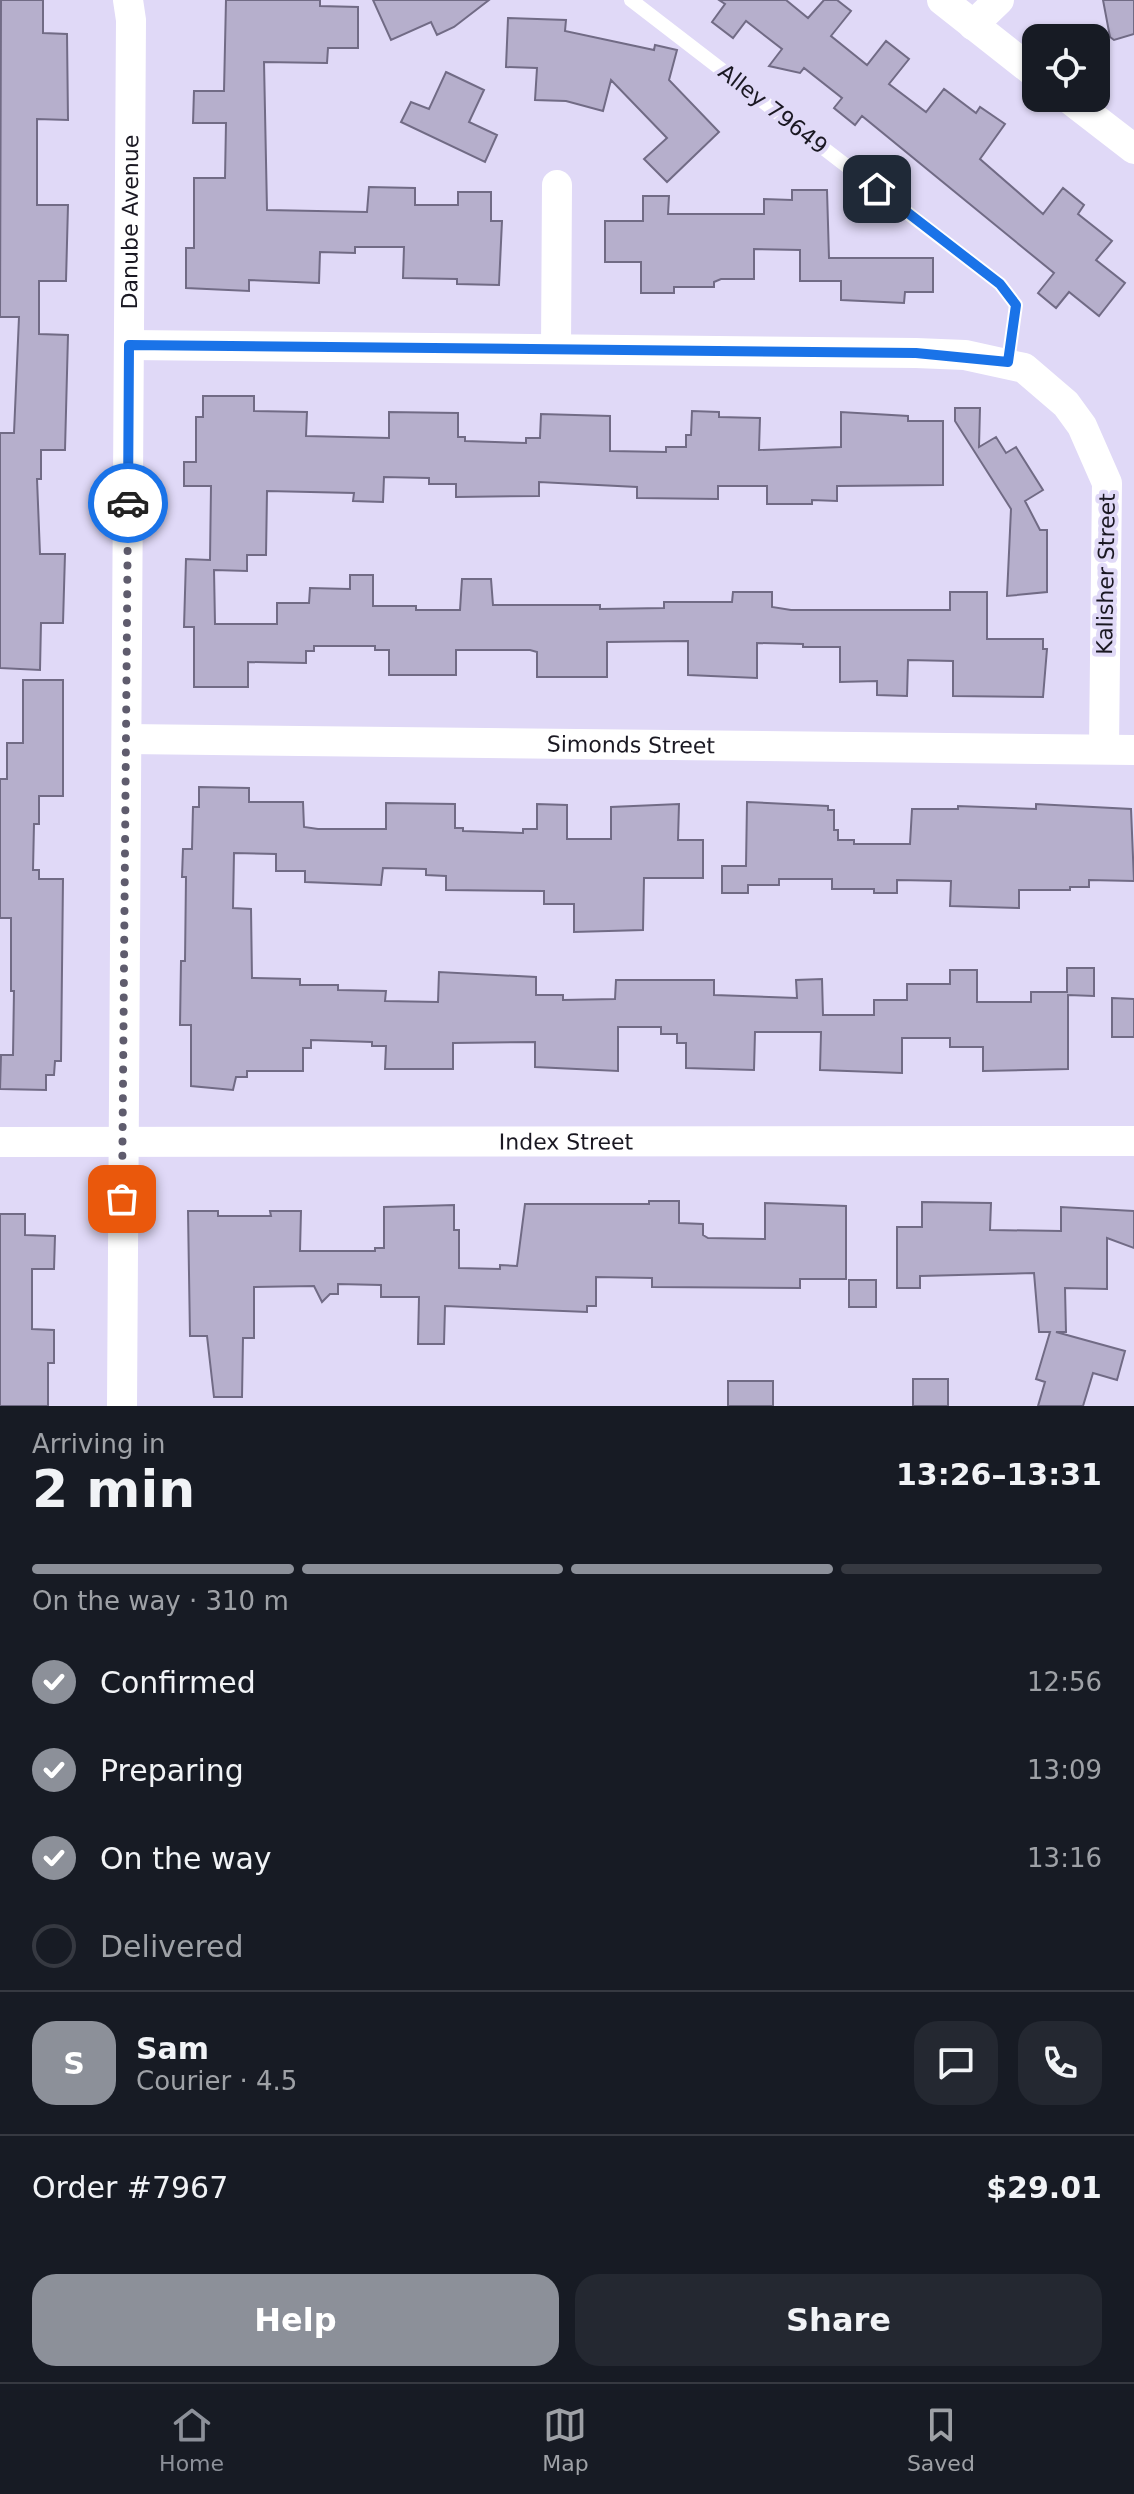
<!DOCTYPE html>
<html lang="en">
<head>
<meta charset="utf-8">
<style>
	:root { --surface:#171b24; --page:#242831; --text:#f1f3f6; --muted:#9ea1a6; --line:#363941; --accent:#8c9099 }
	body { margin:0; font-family:"DejaVu Sans",sans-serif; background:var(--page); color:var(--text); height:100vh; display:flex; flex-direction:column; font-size:30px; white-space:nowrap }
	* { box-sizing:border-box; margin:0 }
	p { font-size:26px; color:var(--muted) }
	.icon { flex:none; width:44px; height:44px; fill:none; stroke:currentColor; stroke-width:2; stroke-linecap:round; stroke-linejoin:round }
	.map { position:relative; height:1406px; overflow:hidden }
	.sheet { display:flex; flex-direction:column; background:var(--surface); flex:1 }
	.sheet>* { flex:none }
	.buttons { position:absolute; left:1022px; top:24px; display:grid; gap:16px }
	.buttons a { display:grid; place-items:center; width:88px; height:88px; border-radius:16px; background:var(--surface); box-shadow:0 2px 6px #0004; font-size:40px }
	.pin { position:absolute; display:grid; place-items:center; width:68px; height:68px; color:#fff; margin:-34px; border-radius:16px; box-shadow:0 4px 12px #0006 }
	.courier { position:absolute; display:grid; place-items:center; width:80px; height:80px; margin:-40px; border:6px solid #1a73e8; border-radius:50%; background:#fff; color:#222; box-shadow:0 2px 10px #0007 }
	.head em { font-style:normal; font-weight:800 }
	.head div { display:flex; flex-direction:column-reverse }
	.head { display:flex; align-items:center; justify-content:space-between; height:136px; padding:0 32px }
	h1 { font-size:52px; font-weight:800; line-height:60px }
	.bar { display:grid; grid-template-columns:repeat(4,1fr); gap:12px 8px; align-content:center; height:96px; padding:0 32px }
	.bar i { height:10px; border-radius:6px; background:var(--line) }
	.bar .selected { background:var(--accent) }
	.bar p { grid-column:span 4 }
	.line { display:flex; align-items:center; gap:20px; padding:0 32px; border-top:2px solid var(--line) }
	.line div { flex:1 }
	.round { display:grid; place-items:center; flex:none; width:84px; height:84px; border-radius:24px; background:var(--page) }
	ol { padding:0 32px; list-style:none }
	li { display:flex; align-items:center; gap:24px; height:88px }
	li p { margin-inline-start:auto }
	li .icon { padding:8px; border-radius:50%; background:var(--accent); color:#fff; stroke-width:4 }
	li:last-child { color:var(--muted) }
	li i { width:44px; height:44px; border:4px solid var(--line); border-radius:50% }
	.action { display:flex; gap:16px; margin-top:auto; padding:16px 32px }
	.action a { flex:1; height:92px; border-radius:24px; background:var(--accent); color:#fff; font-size:32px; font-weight:800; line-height:92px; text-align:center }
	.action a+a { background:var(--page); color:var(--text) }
	.dock { display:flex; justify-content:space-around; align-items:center; height:112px; border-top:2px solid var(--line); background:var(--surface); font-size:22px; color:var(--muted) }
	.dock a { display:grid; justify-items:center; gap:4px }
	.dock .selected { color:var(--accent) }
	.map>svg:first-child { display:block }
	.building { fill:#b6afcc; stroke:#716b85; stroke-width:2 }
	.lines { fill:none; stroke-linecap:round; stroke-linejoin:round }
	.lane { stroke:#fff; stroke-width:14 }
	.street { stroke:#fff; stroke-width:30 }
	.done { stroke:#5f5c6d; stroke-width:8; stroke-dasharray:0 14.4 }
	.route { stroke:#1a73e8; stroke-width:10 }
	.labels { text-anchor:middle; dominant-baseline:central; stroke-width:8; stroke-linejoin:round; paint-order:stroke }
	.street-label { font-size:22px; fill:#1a1822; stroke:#e0d9f7 }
</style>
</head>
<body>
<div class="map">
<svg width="1134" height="1406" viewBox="0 0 1134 1406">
	<rect width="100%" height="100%" fill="#e0d9f7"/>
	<path class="building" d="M1 0H43V33L67 34 68 120 37 119V205H68L66 281H39V334L68 335 65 450H41V479H37L40 554H65L63 623H41L40 670 0 668V433H14L19 317H0Z
		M226 0H320V6L358 7V48H328L327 63 264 62 267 210 367 212 369 187 415 188V205H458V192H491V221H502L499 285 457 284V279L403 278 404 247H355V253L320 252 319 283 249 280V291L186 288V248H194V178H225L226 123H193L194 91H224Z
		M373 0H489L454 27 437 35 431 22 391 40Z
		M719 0H786L808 18 824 0H837L851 11 831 36 867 65 886 41 909 59 889 84 926 112 944 89 976 113 980 107 1005 124 980 159 1043 214 1063 188 1084 205 1078 214 1112 241 1096 260 1125 283 1099 316 1069 292 1056 308 1038 293 1054 273 862 116 855 125 834 108 842 98 804 68 800 73 769 66 782 49 746 21 733 38 712 22 725 4Z
		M1103 0H1134V34L1114 40 1110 37Z
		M508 18 566 20 565 31 654 50 655 45 677 50 669 80 719 132 667 182 644 159 667 138 611 80 603 111 566 101 535 100 537 68 506 67Z
		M446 72 484 90 469 122 497 135 485 162 401 122 411 102 429 109Z
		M792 190H827L829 258H933V292H905L904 303 841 300V281H800V250L754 249V279H721L714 282V287H674V293H641V262H605V221H643V196H669L668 214H764V199L792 200Z
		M203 396H254V411L307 412 306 436 389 438V412L458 413V437H465V441L526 443V438H540L541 414 610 416V451L666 452V447H686V435H691L692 411 719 412V417L760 418 759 450 841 447V412L908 416V421H943V485L837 486V501L812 500V504H767V486H718V499L637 498V487L539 482V496L456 497V484H429V478L384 477 383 502 353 501 354 493 267 491 266 555H247V571L214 570 215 624H277V603H309L310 588 350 589V575H373V606H416V610H460L462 579H491L493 605H600V609L664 608V602H732L733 592H772V607L791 610H950V592H987V639H1043V649H1047L1043 697 953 696V661L908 660 907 696 877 695V681L840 682V647H803V644L757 643V678L688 675V641L607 642V677H537V652L530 650H456V675H389V650H375V646H314V651H306V663L248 662V687H194V627H184L186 559 210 560 211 486H184V462H196V417H203Z
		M955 408H980L979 447 996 437 1006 453 1016 447 1043 490 1025 501 1040 530H1047V592L1007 596 1011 509 955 421Z
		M23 680H63V796H39V824H34L33 870H39V879H63L61 1061H55L54 1075H46V1090L0 1089 1 1055H13L14 991H11V918H0V779H7V743H23Z
		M199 787 249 788V802H303L304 827 318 829H386V803L455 804V828H463V831L523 833V829H537V804L567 805V839H611V807L679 804 678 840H703V878H644L643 930 574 932V904H544V891L446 890V876L426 875V869L383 868 381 885 305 882V871H276V854L234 853 233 908 251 909 252 978 300 979V985H338V990L386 991 385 1001 438 1002 439 972 536 977V995H563V1000L615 999 616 980H714V995L797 998 796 980 822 979 823 1015H874V1000H907V984H950V970H977V1002H1031V992H1067V968H1094V996L1068 995V1069L983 1071V1047H950V1038H902V1073L820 1070 821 1032H755L754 1070 686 1068V1043H677V1034H661V1027H618V1071L535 1067V1042L453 1043V1069H385L386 1046H372V1042L311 1040V1048H303V1071H247V1077H236L233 1090 191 1086V1025H180L181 961H185L186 877H182L183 849H192L193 807H199Z
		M747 802 828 806V810H834V830H838V840H854V844H910L912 809H958V806L1036 809V804L1131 809 1134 881 1089 880V887H1070V890H1019V908L950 906 951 881 897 880V893H874V889H832V879H779V885H748V893H722V866H746Z
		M1112 998 1134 999V1037H1112Z
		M649 1201H679V1223L703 1224V1235L708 1238 765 1239V1203L846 1206V1279H800V1288L652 1287V1278L596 1277V1306H587V1312L445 1306 444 1344H418L419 1297H381V1285L338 1284V1294H330L322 1302 314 1286 254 1287V1338H243L242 1397H214L207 1336H190L188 1211H218V1216H271L270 1211H301L300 1251H375V1248H384V1207L454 1205V1230H459V1268L500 1269V1265L517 1266 525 1204H649Z
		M922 1202 991 1203 990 1230 1061 1231V1207L1134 1211V1248L1107 1238V1289L1065 1288 1066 1332H1056L1125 1351 1117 1380 1093 1373 1083 1406H1038L1045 1382 1036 1379 1050 1332H1039L1034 1273 920 1276V1288H897V1227H922Z
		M0 1214H25V1235L55 1236 54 1269H32V1329L54 1330V1363H48V1406H0Z
		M849 1280H876V1307H849Z
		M913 1379H948V1406H913Z
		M728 1381H773V1406H728Z"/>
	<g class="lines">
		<path class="lane" d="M631 0 1000 284 1016 305 1008 362"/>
		<g class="street">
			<path d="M942 0 1036 74"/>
			<path d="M973 25 999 0"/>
			<path d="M1068 98 1134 149"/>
			<path d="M129 345 916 353 965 355 1024 368 1066 404 1082 426 1107 483 1104 747"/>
			<path d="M556 349 557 185"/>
			<path id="s1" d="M127 739 1134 750"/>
			<path id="s2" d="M0 1142 1134 1141"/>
			<path id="s3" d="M122 1406 131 20 128 0"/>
		</g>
	</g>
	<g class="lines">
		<path class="done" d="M122 1199 128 503"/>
		<path class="route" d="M128 503 129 345 916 353 1008 362 1016 305 1000 284 877 189"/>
	</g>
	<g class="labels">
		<g class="street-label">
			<text transform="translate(773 109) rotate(38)">Alley 79649</text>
			<text stroke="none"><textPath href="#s3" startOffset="1184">Danube Avenue</textPath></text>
			<text transform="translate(1106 574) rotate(-89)">Kalisher Street</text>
			<text stroke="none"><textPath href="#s1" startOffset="504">Simonds Street</textPath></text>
			<text stroke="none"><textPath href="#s2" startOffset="566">Index Street</textPath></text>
		</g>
	</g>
</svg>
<div class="buttons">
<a><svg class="icon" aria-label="locate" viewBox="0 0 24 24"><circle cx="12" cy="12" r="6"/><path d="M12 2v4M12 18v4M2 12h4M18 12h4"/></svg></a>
</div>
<div class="pin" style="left:122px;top:1199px;background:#ea580c"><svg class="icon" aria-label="bag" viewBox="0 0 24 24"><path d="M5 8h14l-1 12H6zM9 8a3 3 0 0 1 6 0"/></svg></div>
<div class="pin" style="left:877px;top:189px;background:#1f2937"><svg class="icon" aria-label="home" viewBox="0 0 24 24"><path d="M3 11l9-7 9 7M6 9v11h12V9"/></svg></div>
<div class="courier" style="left:128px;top:503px"><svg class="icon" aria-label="car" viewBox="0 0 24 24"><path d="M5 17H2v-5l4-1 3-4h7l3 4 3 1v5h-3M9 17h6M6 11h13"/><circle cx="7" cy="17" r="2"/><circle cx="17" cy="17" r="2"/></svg></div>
</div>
<section class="sheet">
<div class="head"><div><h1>2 min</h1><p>Arriving in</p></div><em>13:26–13:31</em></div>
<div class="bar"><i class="selected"></i><i class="selected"></i><i class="selected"></i><i></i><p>On the way · 310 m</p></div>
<ol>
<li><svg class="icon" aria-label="check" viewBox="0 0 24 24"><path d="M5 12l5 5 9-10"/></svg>Confirmed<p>12:56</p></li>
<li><svg class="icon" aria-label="check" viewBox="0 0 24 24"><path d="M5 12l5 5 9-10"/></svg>Preparing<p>13:09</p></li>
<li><svg class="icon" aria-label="check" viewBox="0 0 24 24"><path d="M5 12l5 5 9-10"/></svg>On the way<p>13:16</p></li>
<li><i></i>Delivered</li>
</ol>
<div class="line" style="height:144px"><b class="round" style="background:var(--accent);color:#fff">S</b><div><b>Sam</b><p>Courier · 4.5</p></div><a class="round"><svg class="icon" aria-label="chat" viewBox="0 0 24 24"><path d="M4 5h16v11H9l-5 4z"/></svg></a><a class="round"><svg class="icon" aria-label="phone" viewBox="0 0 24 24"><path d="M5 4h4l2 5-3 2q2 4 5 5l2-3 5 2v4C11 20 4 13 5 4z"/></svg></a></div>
<div class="line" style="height:104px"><div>Order #7967</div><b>$29.01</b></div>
<div class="action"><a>Help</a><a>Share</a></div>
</section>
<nav class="dock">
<a class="selected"><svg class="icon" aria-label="home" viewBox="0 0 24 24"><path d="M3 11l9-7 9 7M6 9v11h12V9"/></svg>Home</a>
<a><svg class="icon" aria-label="map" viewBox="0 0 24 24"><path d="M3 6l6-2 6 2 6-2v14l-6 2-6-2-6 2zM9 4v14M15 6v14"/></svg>Map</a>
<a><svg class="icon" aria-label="saved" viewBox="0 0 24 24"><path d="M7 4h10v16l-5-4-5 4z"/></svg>Saved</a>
</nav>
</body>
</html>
